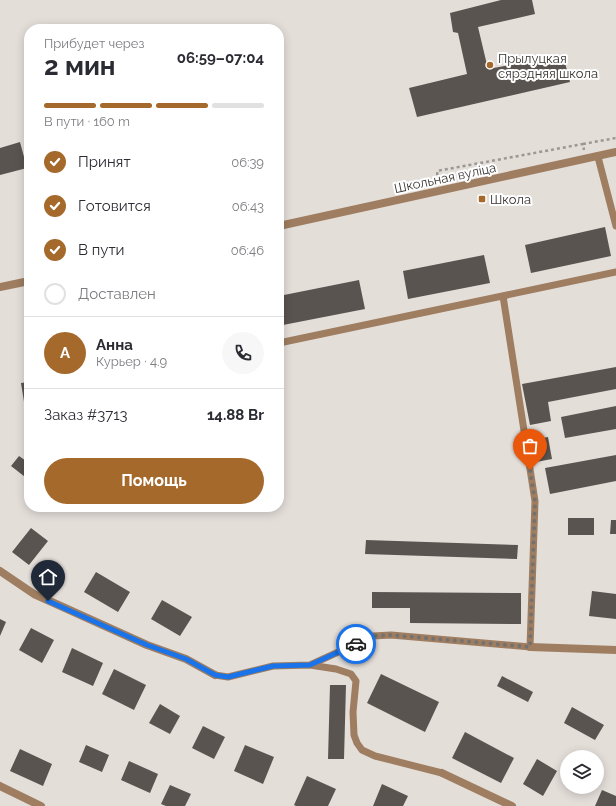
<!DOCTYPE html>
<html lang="ru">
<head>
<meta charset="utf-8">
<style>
	:root { --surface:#fff; --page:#f7f7f7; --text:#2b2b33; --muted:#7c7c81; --line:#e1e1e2; --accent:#a5692c }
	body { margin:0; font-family:Raleway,sans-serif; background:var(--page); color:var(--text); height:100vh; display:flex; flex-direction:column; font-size:15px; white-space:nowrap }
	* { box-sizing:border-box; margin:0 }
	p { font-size:13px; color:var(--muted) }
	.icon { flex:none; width:22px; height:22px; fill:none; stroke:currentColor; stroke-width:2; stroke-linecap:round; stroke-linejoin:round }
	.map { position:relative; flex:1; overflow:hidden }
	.details { position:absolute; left:24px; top:24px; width:260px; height:488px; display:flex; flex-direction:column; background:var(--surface); border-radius:16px; box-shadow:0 2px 10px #0003 }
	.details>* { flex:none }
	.buttons { position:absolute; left:560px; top:750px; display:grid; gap:8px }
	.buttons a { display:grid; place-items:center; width:44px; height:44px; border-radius:50%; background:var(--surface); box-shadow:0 2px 10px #0003; font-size:20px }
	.pin { position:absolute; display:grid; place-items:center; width:34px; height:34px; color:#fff; margin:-41px -17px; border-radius:50% 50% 50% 0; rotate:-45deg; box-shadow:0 0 4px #0007 }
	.pin .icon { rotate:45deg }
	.courier { position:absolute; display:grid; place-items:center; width:40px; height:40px; margin:-20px; border:3px solid #1a73e8; border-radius:50%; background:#fff; color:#222; box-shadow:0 1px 5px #0007 }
	.headline em { font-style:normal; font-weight:700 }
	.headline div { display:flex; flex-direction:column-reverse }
	.headline { display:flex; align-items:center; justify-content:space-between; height:68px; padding:0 20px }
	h1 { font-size:26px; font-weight:700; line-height:30px }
	.bar { display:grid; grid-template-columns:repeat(4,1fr); gap:6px 4px; align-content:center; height:48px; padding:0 20px }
	.bar i { height:5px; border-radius:3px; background:var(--line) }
	.bar .active { background:var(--accent) }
	.bar p { grid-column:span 4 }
	.line { display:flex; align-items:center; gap:10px; padding:0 20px; border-top:1px solid var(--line) }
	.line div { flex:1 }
	.round { display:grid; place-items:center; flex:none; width:42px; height:42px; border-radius:21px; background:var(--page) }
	ol { padding:0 20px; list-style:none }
	li { display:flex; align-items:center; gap:12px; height:44px }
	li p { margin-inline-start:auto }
	li .icon { padding:4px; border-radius:50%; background:var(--accent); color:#fff; stroke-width:4 }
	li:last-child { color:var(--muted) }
	li i { width:22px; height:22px; border:2px solid var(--line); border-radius:50% }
	.button { display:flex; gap:8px; margin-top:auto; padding:8px 20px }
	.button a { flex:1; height:46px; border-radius:24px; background:var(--accent); color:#fff; font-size:16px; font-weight:700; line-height:46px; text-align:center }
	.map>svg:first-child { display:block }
	.building { fill:#595450 }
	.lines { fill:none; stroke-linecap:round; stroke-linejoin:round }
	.path { stroke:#9b9793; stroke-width:2.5; stroke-dasharray:3 3; stroke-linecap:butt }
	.service { stroke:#9e7d60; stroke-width:7 }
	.minor { stroke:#9e7d60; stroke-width:8 }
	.tertiary { stroke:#9e7d60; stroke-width:8 }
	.done { stroke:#74716e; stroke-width:4; stroke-dasharray:0 7.2 }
	.route { stroke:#1a73e8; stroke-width:5 }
	.poi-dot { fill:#a5692c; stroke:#fff; stroke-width:1.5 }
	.labels { text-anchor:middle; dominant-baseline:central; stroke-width:4; stroke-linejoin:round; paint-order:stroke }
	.poi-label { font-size:13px; fill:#383634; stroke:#fff; text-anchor:start }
	.street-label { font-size:13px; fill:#383634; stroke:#fff }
</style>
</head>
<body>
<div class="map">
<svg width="616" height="806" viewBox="0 0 616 806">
	<rect width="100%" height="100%" fill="#e4ded9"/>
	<path class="building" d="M501 0H532L535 14 478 27 488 69 563 55 570 82 417 117 409 88 467 74 458 33 453 32 450 13Z
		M20 142 27 168 0 175V148Z
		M605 227 611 256 531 273 525 245Z
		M484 255 490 283 408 299 403 271Z
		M359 280 365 309 283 325 279 303V296Z
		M616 367V389L548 402 551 421 530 425 522 384Z
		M29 382V414H26L21 383Z
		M616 406V429L565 438 561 417Z
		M548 437 552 459 536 462 532 440Z
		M616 455V481L550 494 545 468Z
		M19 456 29 463V480L11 466Z
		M568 518H594V535H568Z
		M611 520H616V534H610Z
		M31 528 48 541 29 565 12 552Z
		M366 540 518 545 517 559 365 554Z
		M96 572 130 592 118 612 84 592Z
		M592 591 616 594V619L589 616Z
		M372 592 521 593V624L410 623V608H372Z
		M162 600 192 617 180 636 151 619Z
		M0 619 6 622 0 636Z
		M31 628 54 640 42 663 19 650Z
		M72 648 103 663 93 686 62 672Z
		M114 669 146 685 134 710 102 694Z
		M381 674 439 702 425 732 367 703Z
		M502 676 533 692 528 702 497 686Z
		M330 685H346L344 759H328Z
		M160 704 180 716 170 734 149 723Z
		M572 707 604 725 595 740 564 723Z
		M203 726 225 737 214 759 192 748Z
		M465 732 514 758 501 783 452 758Z
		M86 745 109 755 102 772 79 762Z
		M245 745 274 757 263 784 234 771Z
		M20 749 52 764 43 786 10 771Z
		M537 759 557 771 543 796 523 784Z
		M129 761 158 774 150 793 121 780Z
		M307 776 336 789 328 806H296L294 805Z
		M382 784 408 796 403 806H373Z
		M170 785 191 794 185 806H166L161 804Z
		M602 790 616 796V806H595Z"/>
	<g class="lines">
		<path class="path" d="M583 144 616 138
			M438 181 437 171 583 144 584 150"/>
		<path class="service" d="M598 157 616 226
			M279 343 616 272
			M310 665 336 669 351 674 356 681 353 712 354 735 357 743 362 750 375 756 442 773
			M215 675 228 677 273 666 310 665 373 636 391 635 530 647 535 501 503 296"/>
		<path class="minor" d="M0 571 34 594 147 645 186 659 215 675
			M530 647 616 650
			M442 773 512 806
			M0 786 41 806"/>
		<path class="tertiary" d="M279 226 616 152
			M0 287 29 281"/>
	</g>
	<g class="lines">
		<path class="done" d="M356 644 373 636 391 635 530 647 535 501 530 470"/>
		<path class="route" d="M48 601 147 645 186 659 215 675 228 677 273 666 310 665 356 644"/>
	</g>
	<g class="poi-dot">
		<circle cx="490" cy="65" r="4"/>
		<rect x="478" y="195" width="8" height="8" rx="2"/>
	</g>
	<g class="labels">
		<g class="poi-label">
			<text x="498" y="58">Прылуцкая<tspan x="498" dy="15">сярэдняя школа</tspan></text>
			<text x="490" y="199">Школа</text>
		</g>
		<g class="street-label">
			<text transform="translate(445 178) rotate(-12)">Школьная вуліца</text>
		</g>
	</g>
</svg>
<div class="buttons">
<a><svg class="icon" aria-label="layers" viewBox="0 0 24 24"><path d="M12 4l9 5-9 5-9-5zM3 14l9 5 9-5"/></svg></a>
</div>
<div class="pin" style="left:530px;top:470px;background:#ea580c"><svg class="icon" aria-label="bag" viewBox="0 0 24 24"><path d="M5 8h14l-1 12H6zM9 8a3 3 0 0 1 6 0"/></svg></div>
<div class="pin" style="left:48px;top:601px;background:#1f2937"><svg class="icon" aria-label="home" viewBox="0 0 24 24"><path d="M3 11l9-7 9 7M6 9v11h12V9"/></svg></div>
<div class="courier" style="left:356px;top:644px"><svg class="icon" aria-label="car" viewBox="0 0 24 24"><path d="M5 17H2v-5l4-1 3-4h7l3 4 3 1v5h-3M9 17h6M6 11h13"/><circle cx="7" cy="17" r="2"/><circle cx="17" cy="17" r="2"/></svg></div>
<section class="details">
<div class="headline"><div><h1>2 мин</h1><p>Прибудет через</p></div><em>06:59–07:04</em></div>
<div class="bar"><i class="active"></i><i class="active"></i><i class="active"></i><i></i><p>В пути · 160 m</p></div>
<ol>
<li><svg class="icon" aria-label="check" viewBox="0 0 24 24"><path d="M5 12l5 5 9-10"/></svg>Принят<p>06:39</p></li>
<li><svg class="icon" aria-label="check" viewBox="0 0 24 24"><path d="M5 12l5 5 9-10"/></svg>Готовится<p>06:43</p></li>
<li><svg class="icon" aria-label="check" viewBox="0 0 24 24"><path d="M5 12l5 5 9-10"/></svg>В пути<p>06:46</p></li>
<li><i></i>Доставлен</li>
</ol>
<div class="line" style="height:72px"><b class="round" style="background:var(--accent);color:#fff">А</b><div><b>Анна</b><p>Курьер · 4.9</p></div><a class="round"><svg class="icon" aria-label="phone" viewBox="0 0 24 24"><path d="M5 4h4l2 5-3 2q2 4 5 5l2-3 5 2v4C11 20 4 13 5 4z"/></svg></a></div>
<div class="line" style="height:52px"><div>Заказ #3713</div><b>14.88 Br</b></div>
<div class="button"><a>Помощь</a></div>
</section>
</div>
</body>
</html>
